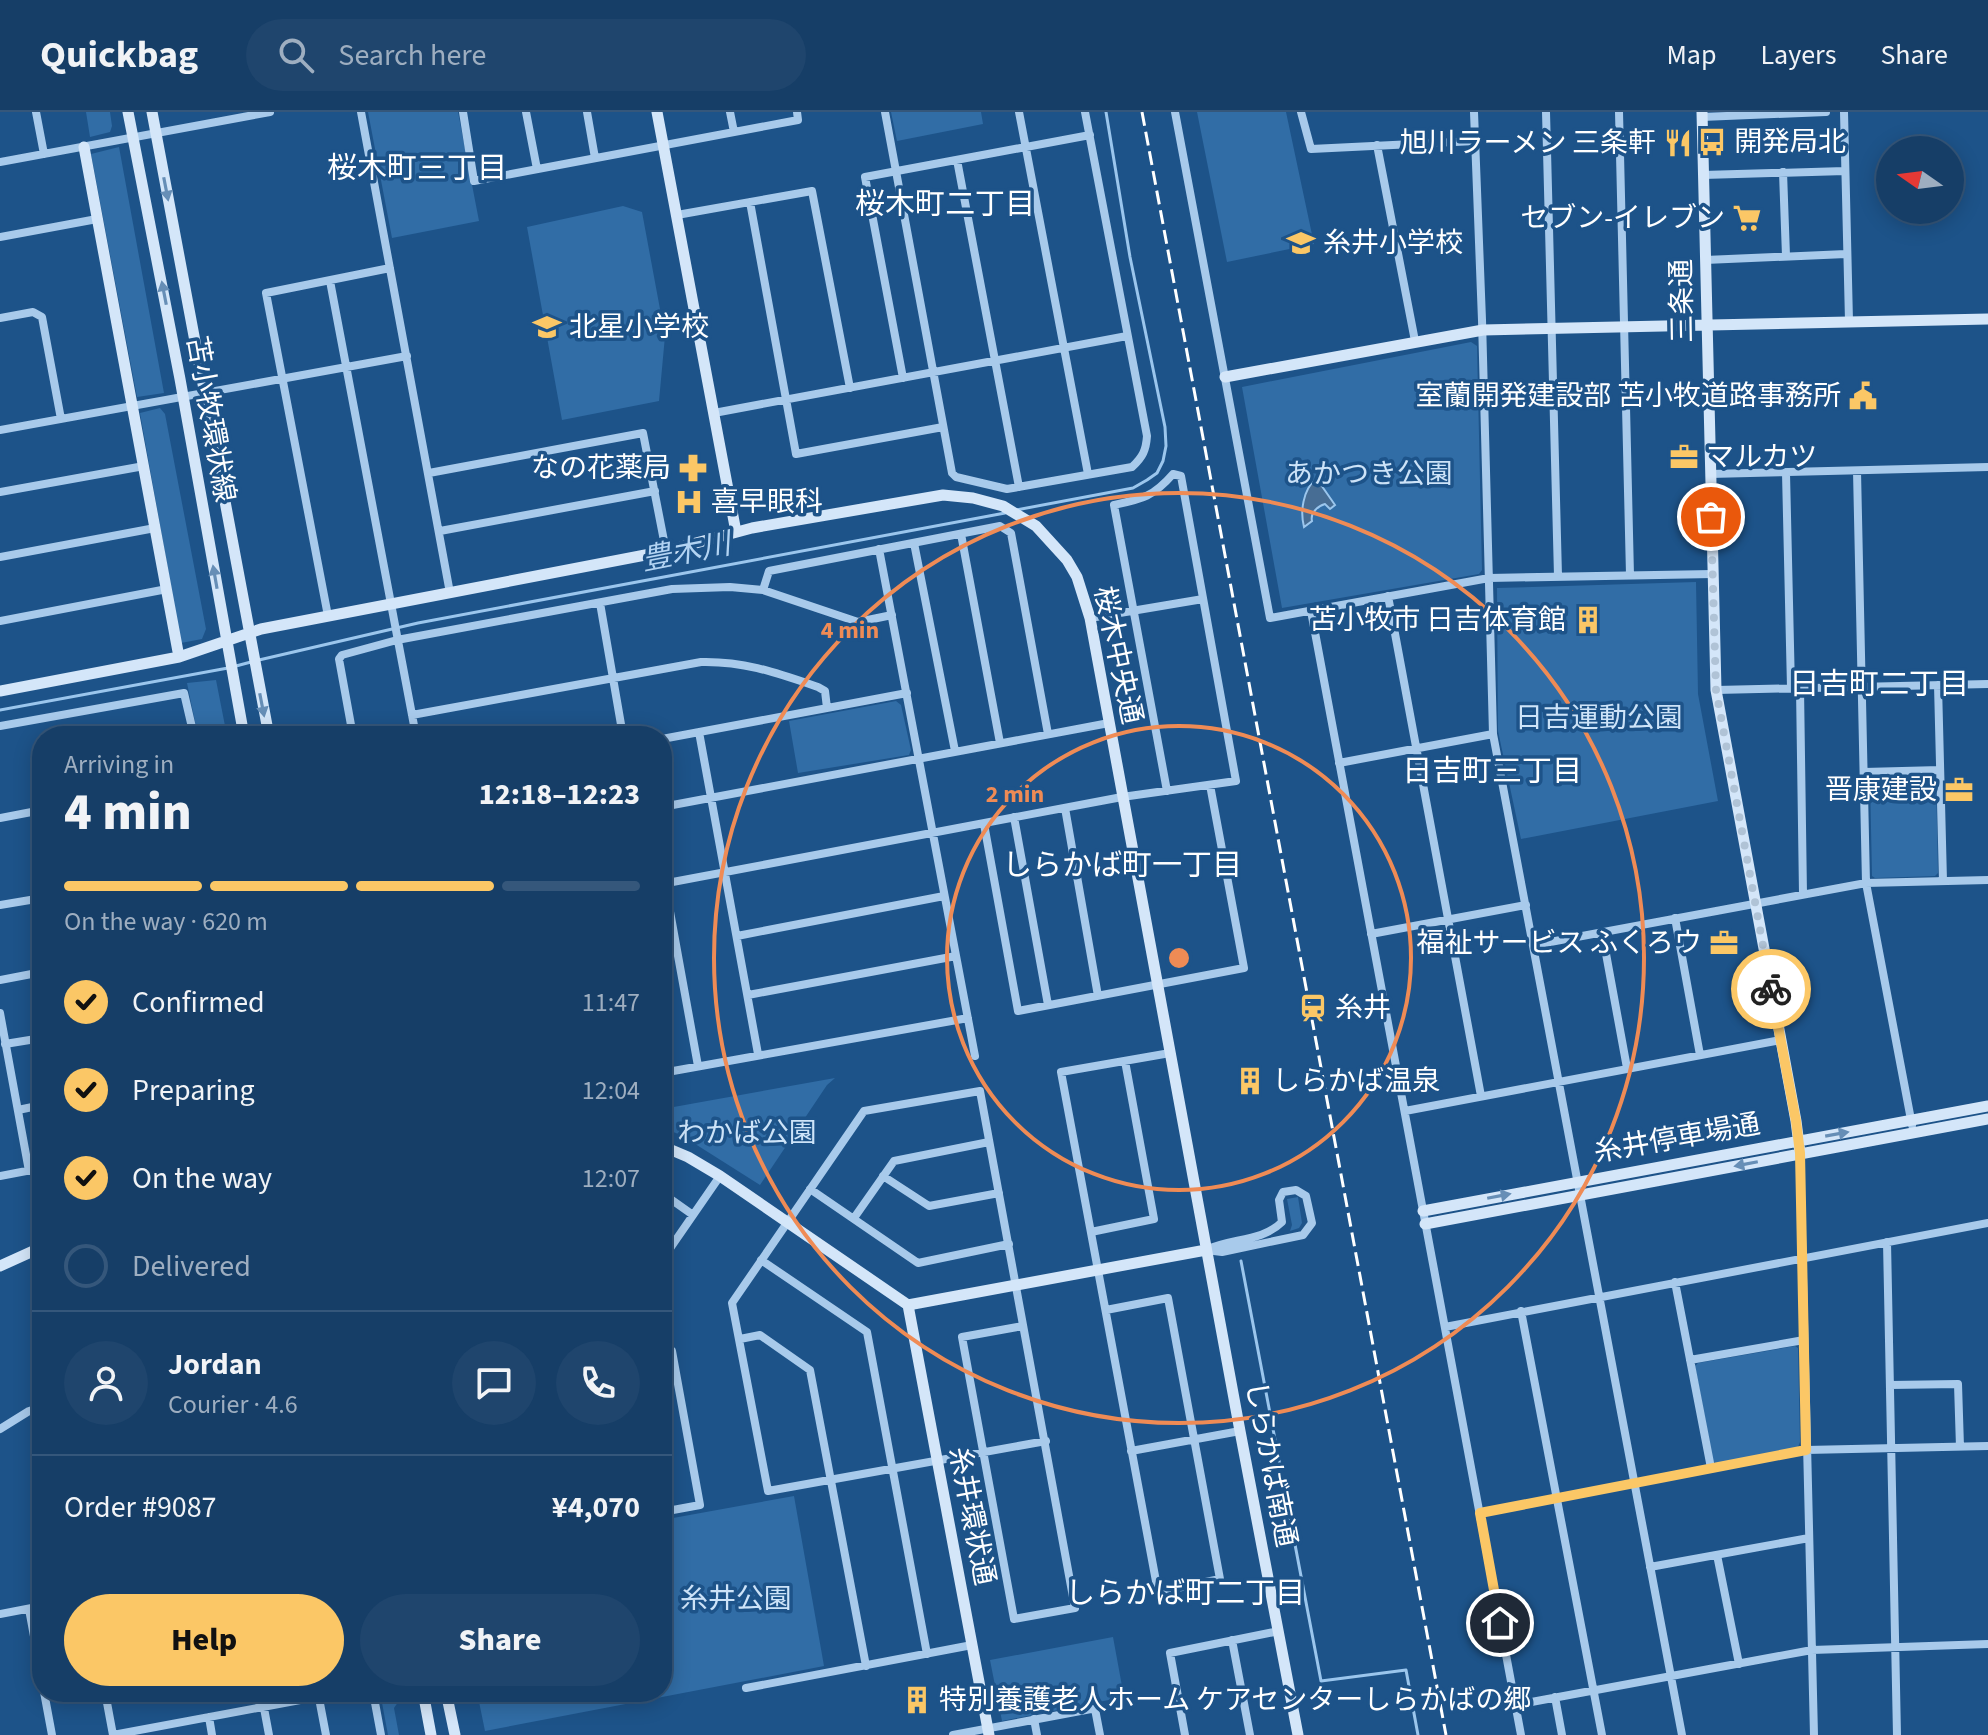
<!DOCTYPE html>
<html lang="en">
<head>
<meta charset="utf-8">
<style>
	:root { --surface:#163e67; --page:#1f456d; --text:#f1f3f6; --muted:#9eaec0; --line:#35577b; --accent:#fbc766 }
	body { margin:0; font-family:"Source Sans 3","Noto Sans JP",sans-serif; background:var(--page); color:var(--text); height:100vh; display:flex; flex-direction:column; font-size:30px; white-space:nowrap }
	* { box-sizing:border-box; margin:0 }
	p { font-size:26px; color:var(--muted) }
	.icon { flex:none; width:44px; height:44px; fill:none; stroke:currentColor; stroke-width:2; stroke-linecap:round; stroke-linejoin:round }
	.map { position:relative; flex:1; overflow:hidden }
	.sheet { position:absolute; left:32px; top:614px; width:640px; height:976px; display:flex; flex-direction:column; background:var(--surface); border-radius:32px; box-shadow:0 4px 20px #0003,0 0 0 2px var(--line) }
	.sheet>* { flex:none }
	.needle { width:52px; rotate:284deg }
	.buttons { position:absolute; left:1876px; top:24px; display:grid; gap:16px }
	.buttons a { display:grid; place-items:center; width:88px; height:88px; border-radius:50%; background:var(--surface); box-shadow:0 4px 20px #0003,0 0 0 2px var(--line); font-size:40px }
	.pin { position:absolute; display:grid; place-items:center; width:68px; height:68px; color:#fff; margin:-34px; border:4px solid #fff; border-radius:50%; box-shadow:0 2px 8px #0007 }
	.courier { position:absolute; display:grid; place-items:center; width:80px; height:80px; margin:-40px; border:6px solid #fbc766; border-radius:50%; background:#fff; color:#222; box-shadow:0 2px 10px #0007 }
	.headline em { font-style:normal; font-weight:800 }
	.headline div { display:flex; flex-direction:column-reverse }
	.headline { display:flex; align-items:center; justify-content:space-between; height:136px; padding:0 32px }
	h1 { font-size:52px; font-weight:800; line-height:60px }
	.bar { display:grid; grid-template-columns:repeat(4,1fr); gap:12px 8px; align-content:center; height:96px; padding:0 32px }
	.bar i { height:10px; border-radius:6px; background:var(--line) }
	.bar .selected { background:var(--accent) }
	.bar p { grid-column:span 4 }
	.line { display:flex; align-items:center; gap:20px; padding:0 32px; border-top:2px solid var(--line) }
	.line div { flex:1 }
	.round { display:grid; place-items:center; flex:none; width:84px; height:84px; border-radius:42px; background:var(--page) }
	ol { padding:0 32px; list-style:none }
	li { display:flex; align-items:center; gap:24px; height:88px }
	li p { margin-inline-start:auto }
	li .icon { padding:8px; border-radius:50%; background:var(--accent); color:#111; stroke-width:4 }
	li:last-child { color:var(--muted) }
	li i { width:44px; height:44px; border:4px solid var(--line); border-radius:50% }
	.primary-button { display:flex; gap:16px; margin-top:auto; padding:16px 32px }
	.primary-button a { flex:1; height:92px; border-radius:48px; background:var(--accent); color:#111; font-size:32px; font-weight:800; line-height:92px; text-align:center }
	.primary-button a+a { background:var(--page); color:var(--text) }
	header { display:flex; align-items:center; gap:48px; box-sizing:border-box; height:112px; padding:0 40px; background:var(--surface); border-bottom:2px solid var(--line) }
	header strong { font-size:38px }
	nav { display:flex; gap:44px; margin-inline-start:auto; font-size:28px }
	.search { width:560px; height:72px; background:var(--page); display:flex; align-items:center; gap:20px; box-sizing:border-box; padding:0 28px; border-radius:44px; color:var(--muted); font-size:30px }
	.map>svg:first-child { display:block }
	.green { fill:#316da6 }
	.water { fill:#476d94; stroke:#9bc6ed; stroke-width:2 }
	.lines { fill:none; stroke-linecap:round; stroke-linejoin:round }
	.stream { stroke:#9bc6ed; stroke-width:3 }
	.street { stroke:#a8caeb; stroke-width:8 }
	.secondary { stroke:#d4e6f9; stroke-width:11 }
	.rail { stroke:#fff; stroke-width:3; stroke-dasharray:14 6; stroke-linecap:butt }
	.oneway { fill:#668eb6 }
	.done { stroke:#b0c3d6; stroke-width:8; stroke-dasharray:0 14.4 }
	.route { stroke:#fbc766; stroke-width:10 }
	.ring { fill:none; stroke:#ef8b55; stroke-width:4 }
	.labels { text-anchor:middle; dominant-baseline:central; stroke-width:7; stroke-linejoin:round; paint-order:stroke }
	.poi-label { font-size:28px; fill:#fff; stroke:#1d5389; text-anchor:start }
	.street-label { font-size:28px; fill:#fff; stroke:#1d5389 }
	.park-label { font-size:28px; fill:#cde3f8; stroke:#1d5389 }
	.neighbourhood-label { font-size:30px; fill:#fff; stroke:#1d5389 }
	.water-label { font-size:30px; font-style:italic; fill:#b3d4f3; stroke:#1d5389 }
	.centre { fill:#ef8b55; stroke:#1d5389; stroke-width:4 }
	.ring-label { font-size:24px; text-anchor:middle; font-weight:bold; fill:#ef8b55; stroke:#1d5389; stroke-width:7; stroke-linejoin:round; paint-order:stroke }
</style>
</head>
<body>
<header>
<strong>Quickbag</strong>
<div class="search"><svg class="icon" aria-label="search" viewBox="0 0 24 24"><circle cx="10" cy="10" r="6"/><path d="M15 15l6 6"/></svg>Search here</div>
<nav><a>Map</a><a>Layers</a><a>Share</a></nav>
</header>
<div class="map">
<svg width="1988" height="1623" viewBox="0 0 1988 1623">
	<rect width="100%" height="100%" fill="#1d5389"/>
	<path class="green" d="M86 0H110L112 14 110 20 90 25Z
		M368 0H458L479 109 392 126Z
		M891 0H981L983 12 897 29Z
		M1197 0H1286L1314 132 1227 150Z
		M119 35 164 281 137 285 91 42Z
		M623 94 642 100 665 224 659 289 562 308 527 115Z
		M1471 230 1477 234 1482 458 1479 462 1282 496 1242 275Z
		M160 296 165 302 206 517 202 527 181 531 140 301Z
		M1696 470 1698 582 1718 689 1521 727 1498 619 1497 476Z
		M216 568 227 624H198L187 571Z
		M896 589 901 593 911 638 909 643 798 661 789 609Z
		M1932 664 1936 667 1938 761 1935 764 1875 766 1872 764 1870 668 1872 666Z
		M835 966 827 973 760 1073 681 1023 668 1018V996Z
		M1298 1085 1302 1111 1299 1116 1290 1119 1292 1113 1287 1087Z
		M1795 1234 1798 1236 1800 1330 1798 1335 1716 1352 1713 1349 1695 1254 1698 1251Z
		M794 1384 824 1554 485 1619 477 1580H662V1408Z
		M1113 1525 1124 1585 1002 1609 990 1548Z
		M380 1580H405L394 1596 399 1623H388Z"/>
	<path class="water" d="M1315 368 1319 370 1335 393 1330 397 1325 392C1318 394 1310 401 1312 409L1304 415C1300 400 1303 378 1315 368Z"/>
	<g class="lines">
		<path class="stream" d="M1016 398 1133 376 1147 368 1157 361 1163 349 1166 334 1165 315 1130 145 1106 0
			M259 548 418 511 1005 401
			M236 554 251 550
			M0 598 228 556
			M1241 1149 1321 1569 1406 1558 1418 1623"/>
		<path class="street" d="M36 0 44 42
			M361 0 450 481
			M463 0 474 69 798 8 797 0
			M526 0 537 57
			M587 0 595 46
			M730 0 734 20
			M885 0 952 361 956 365 1007 377 1132 355C1143 345 1146 338 1147 324L1085 0
			M1019 0 1088 362
			M1175 0 1270 506 1489 466 1713 462
			M1301 0 1311 37 1475 29
			M1474 0 1482 208 1493 622 1682 1623
			M1546 0 1558 464
			M1619 0 1630 463
			M1844 0 1849 209
			M1702 5 1826 0
			M1377 33 1415 229
			M957 48 1019 375
			M0 50 270 0
			M1783 60 1786 144
			M1703 63 1845 59
			M750 90 796 342 943 315
			M677 103 812 79 850 276
			M0 125 97 107
			M1705 148 1846 142
			M330 169 416 624
			M0 206 33 200 42 205 61 307
			M903 266 865 65 1090 23
			M714 301 1127 224
			M0 318 407 244
			M1857 359 1866 771 1912 1013
			M429 361 643 321 666 439
			M1786 361 1791 576
			M1710 362 1988 355
			M0 380 144 354
			M440 419 655 379
			M961 422 1000 631
			M914 431 955 639
			M879 437 975 944
			M0 445 155 416
			M763 478 769 459 1000 414 1011 421 1048 622
			M1388 484 1481 984
			M600 491 623 624
			M1311 499 1521 1623
			M328 504 266 181 390 156
			M1090 506 1203 487
			M0 509 167 477
			M1938 573 1943 769
			M1800 576 1803 782
			M1716 578 1988 572
			M412 603 701 550C745 549 777 561 818 575L825 579 827 596
			M0 614 184 581 194 624
			M699 620 758 942
			M353 624 339 547 342 543 397 528 672 477 730 475 763 478 858 510 892 503
			M662 627 907 581
			M1339 651 1493 622
			M1864 660 1940 658
			M662 695 1109 611
			M1065 696 1098 884
			M1014 705 1048 893
			M0 706 42 698
			M984 712 1018 899 1244 856 1210 673
			M662 772 1122 685 1236 669 1181 364 1173 362C1153 385 1142 387 1114 393L1167 679
			M665 772 698 954
			M0 793 42 786
			M1675 806 1700 943
			M1602 820 1627 956
			M1371 822 1526 793
			M737 824 944 784
			M1534 833 1866 771 1988 768
			M0 868 42 860
			M748 883 956 844
			M0 901 29 1059
			M5 932 42 926
			M662 961 968 906
			M18 998 42 993
			M1405 999 1781 928
			M1800 1041 1814 1623
			M0 1064 42 1056
			M883 1064 929 1094 999 1081
			M810 1077 918 1151 1009 1132
			M1296 1078 1306 1084 1312 1111 1303 1123 1222 1140 1206 1138C1231 1126 1262 1130 1282 1110L1279 1088 1283 1080Z
			M662 1081 693 1103
			M854 1106 894 1049 989 1030
			M1091 1120 1154 1107 1125 949
			M1887 1130 1897 1623
			M662 1148 720 1064
			M761 1148 867 1220 927 1542
			M1675 1170 1711 1356
			M1106 1198 1168 1186 1220 1467 1158 1480 1061 960 1170 941
			M1521 1199 1602 1623
			M1023 1214 962 1225 1014 1507 1075 1496 980 979 864 999 732 1191 768 1379C861 1362 953 1346 1046 1329
			M1445 1215 1988 1111
			M740 1227 760 1223 810 1258 866 1554
			M662 1241 672 1239 700 1393 662 1400
			M1690 1248 1804 1228
			M1890 1273 1958 1272 1960 1335
			M0 1317 29 1299 42 1295
			M1131 1339 1240 1319
			M1480 1401 1806 1338 1988 1334
			M1717 1443 1739 1552
			M1650 1455 1809 1426
			M29 1497 42 1568
			M0 1502 42 1494
			M1232 1528 1250 1623
			M746 1576 972 1533
			M44 1580 52 1623
			M105 1580 113 1623
			M261 1580 269 1623
			M373 1580 381 1623
			M318 1581 326 1623
			M1555 1585 1562 1623
			M1515 1593 1812 1538 1988 1532
			M209 1605 212 1623
			M1034 1607 1037 1623
			M113 1623 343 1580
			M953 1623 1091 1597H1095L1100 1623
			M1185 1623 1170 1541 1279 1519"/>
		<path class="secondary" d="M128 0 180 267 244 624
			M152 0 269 624
			M657 0 736 420
			M1702 0 1716 578 1796 1009 1800 1041
			M84 35 179 545
			M1225 265 1483 218 1988 207
			M0 579 179 545 261 517 666 439 752 416 943 383 973 386 1003 394 1036 414 1067 448 1077 465 1090 506 1240 1319 1298 1623
			M662 1034 688 1045 720 1064 908 1193 989 1623
			M1423 1099 1988 994
			M1425 1112 1988 1007
			M0 1154 42 1135
			M908 1193 1206 1138
			M423 1580 431 1623
			M446 1580 455 1623"/>
		<path class="rail" d="M1142 0 1446 1623"/>
	</g>
	<defs><path id="oneway-solid" d="M-6-.8H1V-3.2L6.5 0L1 3.2V.8H-6Z" transform="scale(2)"/></defs>
	<g class="oneway">
		<use href="#oneway-solid" transform="translate(166 77) rotate(79)"/>
		<use href="#oneway-solid" transform="translate(164 181) rotate(-101)"/>
		<use href="#oneway-solid" transform="translate(215 465) rotate(-100)"/>
		<use href="#oneway-solid" transform="translate(262 593) rotate(79)"/>
		<use href="#oneway-solid" transform="translate(1837 1022) rotate(-10)"/>
		<use href="#oneway-solid" transform="translate(1746 1052) rotate(169)"/>
		<use href="#oneway-solid" transform="translate(1499 1084) rotate(-11)"/>
	</g>
	<g class="lines">
		<path class="done" d="M1711 405 1716 578 1771 877"/>
		<path class="route" d="M1500 1511 1480 1401 1806 1338 1800 1041 1796 1009 1771 877"/>
	</g>
	<g class="ring">
		<circle cx="1179" cy="846" r="232"/>
		<circle cx="1179" cy="846" r="465"/>
	</g>
	<defs>
		<symbol id="bus-bare" viewBox="-9 -9 18 18"><path d="M-5-6H5V4H4V6H2V4H-2V6H-4V4H-5ZM-3.5-4V0h7V-4ZM-3.5 1.2v1.5H-2V1.2ZM2 1.2v1.5H3.5V1.2Z" fill="#fbc766" stroke="#1d5389" stroke-width="2.5" paint-order="stroke"/></symbol>
		<symbol id="restaurant-bare" viewBox="-9 -9 18 18"><path d="M-5-6h1v4h1v-4h1v4h1v-4h1v5L-1.5 .5V6h-2V.5L-5-1ZM5-6V6H3V1.5H1.5Q1.5-4 5-6Z" fill="#fbc766" stroke="#1d5389" stroke-width="2.5" paint-order="stroke"/></symbol>
		<symbol id="supermarket-bare" viewBox="-9 -9 18 18"><path d="M-6-5.5h2.5l.6 2H6L4.5 2H-2.5L-4.4-4H-6ZM-1.5 3.2a1.3 1.3 0 1 0 .1 0ZM3 3.2a1.3 1.3 0 1 0 .1 0Z" fill="#fbc766" stroke="#1d5389" stroke-width="2.5" paint-order="stroke"/></symbol>
		<symbol id="school-bare" viewBox="-9 -9 18 18"><path d="M0-5L7-2L0 1L-7-2ZM-4 1L0 2.5L4 1V4Q0 6-4 4Z" fill="#fbc766" stroke="#1d5389" stroke-width="2.5" paint-order="stroke"/></symbol>
		<symbol id="civic-bare" viewBox="-9 -9 18 18"><path d="M-.6-6.5H3V-4.5H.6V-3L4-1V1h2V6H-6V1h2V-1L-.6-3ZM-1.2 2.5V6h2.4V2.5Z" fill="#fbc766" stroke="#1d5389" stroke-width="2.5" paint-order="stroke"/></symbol>
		<symbol id="office-bare" viewBox="-9 -9 18 18"><path d="M-6-3h4V-5.5h4V-3h4V5H-6ZM-1-4.5V-3h2v-1.5ZM-6 0V1H6V0Z" fill="#fbc766" stroke="#1d5389" stroke-width="2.5" paint-order="stroke"/></symbol>
		<symbol id="pharmacy-bare" viewBox="-9 -9 18 18"><path d="M-2-6h4v4h4v4h-4v4h-4v-4h-4v-4h4Z" fill="#fbc766" stroke="#1d5389" stroke-width="2.5" paint-order="stroke"/></symbol>
		<symbol id="hospital-bare" viewBox="-9 -9 18 18"><path d="M-5-5h3v3.5h4V-5h3V5h-3V1.5h-4V5h-3Z" fill="#fbc766" stroke="#1d5389" stroke-width="2.5" paint-order="stroke"/></symbol>
		<symbol id="building-bare" viewBox="-9 -9 18 18"><path d="M-4-6H4V6H1V3H-1V6H-4ZM-2.5-4.3h1.7v1.8h-1.7ZM.8-4.3h1.7v1.8H.8ZM-2.5-1h1.7V.8h-1.7ZM.8-1h1.7V.8H.8Z" fill="#fbc766" stroke="#1d5389" stroke-width="2.5" paint-order="stroke"/></symbol>
		<symbol id="station-bare" viewBox="-9 -9 18 18"><path d="M-3-6H3Q5-6 5-4V2Q5 4 3 4L4.5 6H3L1.5 4h-3L-3 6H-4.5L-3 4Q-5 4-5 2V-4Q-5-6-3-6ZM-3.5-4v3h7v-3ZM-3.5 1v1.5H-2V1ZM2 1v1.5H3.5V1Z" fill="#fbc766" stroke="#1d5389" stroke-width="2.5" paint-order="stroke"/></symbol>
	</defs>
	<g fill-rule="evenodd">
		<use href="#bus-bare" x="1692" y="10" width="40" height="40"/>
		<use href="#restaurant-bare" x="1658" y="11" width="40" height="40"/>
		<use href="#supermarket-bare" x="1727" y="86" width="40" height="40"/>
		<use href="#school-bare" x="1281" y="111" width="40" height="40"/>
		<use href="#school-bare" x="527" y="195" width="40" height="40"/>
		<use href="#civic-bare" x="1843" y="264" width="40" height="40"/>
		<use href="#office-bare" x="1664" y="325" width="40" height="40"/>
		<use href="#pharmacy-bare" x="673" y="336" width="40" height="40"/>
		<use href="#hospital-bare" x="669" y="370" width="40" height="40"/>
		<use href="#building-bare" x="1568" y="488" width="40" height="40"/>
		<use href="#office-bare" x="1939" y="658" width="40" height="40"/>
		<use href="#office-bare" x="1704" y="811" width="40" height="40"/>
		<use href="#station-bare" x="1293" y="876" width="40" height="40"/>
		<use href="#building-bare" x="1230" y="949" width="40" height="40"/>
		<use href="#building-bare" x="897" y="1568" width="40" height="40"/>
	</g>
	<g class="labels">
		<g class="poi-label">
			<text x="1734" y="30">開発局北</text>
			<text x="1656" y="31" text-anchor="end">旭川ラーメン 三条軒</text>
			<text x="1725" y="106" text-anchor="end">セブン-イレブン</text>
			<text x="1323" y="131">糸井小学校</text>
			<text x="569" y="215">北星小学校</text>
			<text x="1841" y="284" text-anchor="end">室蘭開発建設部 苫小牧道路事務所</text>
			<text x="1706" y="345">マルカツ</text>
			<text x="671" y="356" text-anchor="end">なの花薬局</text>
			<text x="711" y="390">喜早眼科</text>
			<text x="1566" y="508" text-anchor="end">苫小牧市 日吉体育館</text>
			<text x="1937" y="678" text-anchor="end">晋康建設</text>
			<text x="1702" y="831" text-anchor="end">福祉サービス ふくろウ</text>
			<text x="1335" y="896">糸井</text>
			<text x="1272" y="969">しらかば温泉</text>
			<text x="939" y="1588">特別養護老人ホーム ケアセンターしらかばの郷</text>
		</g>
		<g class="street-label">
			<text transform="translate(1682 189) rotate(-91)">三条通</text>
			<text transform="translate(211 307) rotate(80)">苫小牧環状線</text>
			<text transform="translate(1118 543) rotate(78)">桜木中央通</text>
			<text transform="translate(1677 1026) rotate(-10)">糸井停車場通</text>
			<text transform="translate(1271 1352) rotate(79)">しらかば南通</text>
			<text transform="translate(972 1404) rotate(79)">糸井環状通</text>
		</g>
		<g class="park-label">
			<text x="1369" y="362">あかつき公園</text>
			<text x="1599" y="606">日吉運動公園</text>
			<text x="747" y="1021">わかば公園</text>
			<text x="736" y="1487">糸井公園</text>
		</g>
		<g class="neighbourhood-label">
			<text x="417" y="56">桜木町三丁目</text>
			<text x="945" y="92">桜木町二丁目</text>
			<text x="1879" y="572">日吉町二丁目</text>
			<text x="1492" y="659">日吉町三丁目</text>
			<text x="1122" y="753">しらかば町一丁目</text>
			<text x="1185" y="1481">しらかば町二丁目</text>
		</g>
		<g class="water-label">
			<text transform="translate(686 440) rotate(-11)">豊木川</text>
		</g>
	</g>
	<circle cx="1179" cy="846" r="12" class="centre"/>
	<g class="ring-label">
		<text x="850" y="526">4 min</text>
		<text x="1015" y="690">2 min</text>
	</g>
</svg>
<div class="buttons">
<a><svg class="needle" viewBox="-14 -14 28 28"><path d="M0-13l5 13h-10z" fill="#e53935"/><path d="M0 13l5-13h-10z" fill="#9eaec0"/></svg></a>
</div>
<div class="pin" style="left:1711px;top:405px;background:#ea580c"><svg class="icon" aria-label="bag" viewBox="0 0 24 24"><path d="M5 8h14l-1 12H6zM9 8a3 3 0 0 1 6 0"/></svg></div>
<div class="pin" style="left:1500px;top:1511px;background:#1f2937"><svg class="icon" aria-label="home" viewBox="0 0 24 24"><path d="M3 11l9-7 9 7M6 9v11h12V9"/></svg></div>
<div class="courier" style="left:1771px;top:877px"><svg class="icon" aria-label="bike" viewBox="0 0 24 24"><circle cx="6" cy="16" r="4"/><circle cx="18" cy="16" r="4"/><path d="M6 16l4-8h5l3 8M10 8l3 8H6M13 5h3"/></svg></div>
<section class="sheet">
<div class="headline"><div><h1>4 min</h1><p>Arriving in</p></div><em>12:18–12:23</em></div>
<div class="bar"><i class="selected"></i><i class="selected"></i><i class="selected"></i><i></i><p>On the way · 620 m</p></div>
<ol>
<li><svg class="icon" aria-label="check" viewBox="0 0 24 24"><path d="M5 12l5 5 9-10"/></svg>Confirmed<p>11:47</p></li>
<li><svg class="icon" aria-label="check" viewBox="0 0 24 24"><path d="M5 12l5 5 9-10"/></svg>Preparing<p>12:04</p></li>
<li><svg class="icon" aria-label="check" viewBox="0 0 24 24"><path d="M5 12l5 5 9-10"/></svg>On the way<p>12:07</p></li>
<li><i></i>Delivered</li>
</ol>
<div class="line" style="height:144px"><a class="round"><svg class="icon" aria-label="person" viewBox="0 0 24 24"><circle cx="12" cy="8" r="4"/><path d="M4 21q1-7 8-7t8 7"/></svg></a><div><b>Jordan</b><p>Courier · 4.6</p></div><a class="round"><svg class="icon" aria-label="chat" viewBox="0 0 24 24"><path d="M4 5h16v11H9l-5 4z"/></svg></a><a class="round"><svg class="icon" aria-label="phone" viewBox="0 0 24 24"><path d="M5 4h4l2 5-3 2q2 4 5 5l2-3 5 2v4C11 20 4 13 5 4z"/></svg></a></div>
<div class="line" style="height:104px"><div>Order #9087</div><b>¥4,070</b></div>
<div class="primary-button"><a>Help</a><a>Share</a></div>
</section>
</div>
</body>
</html>
